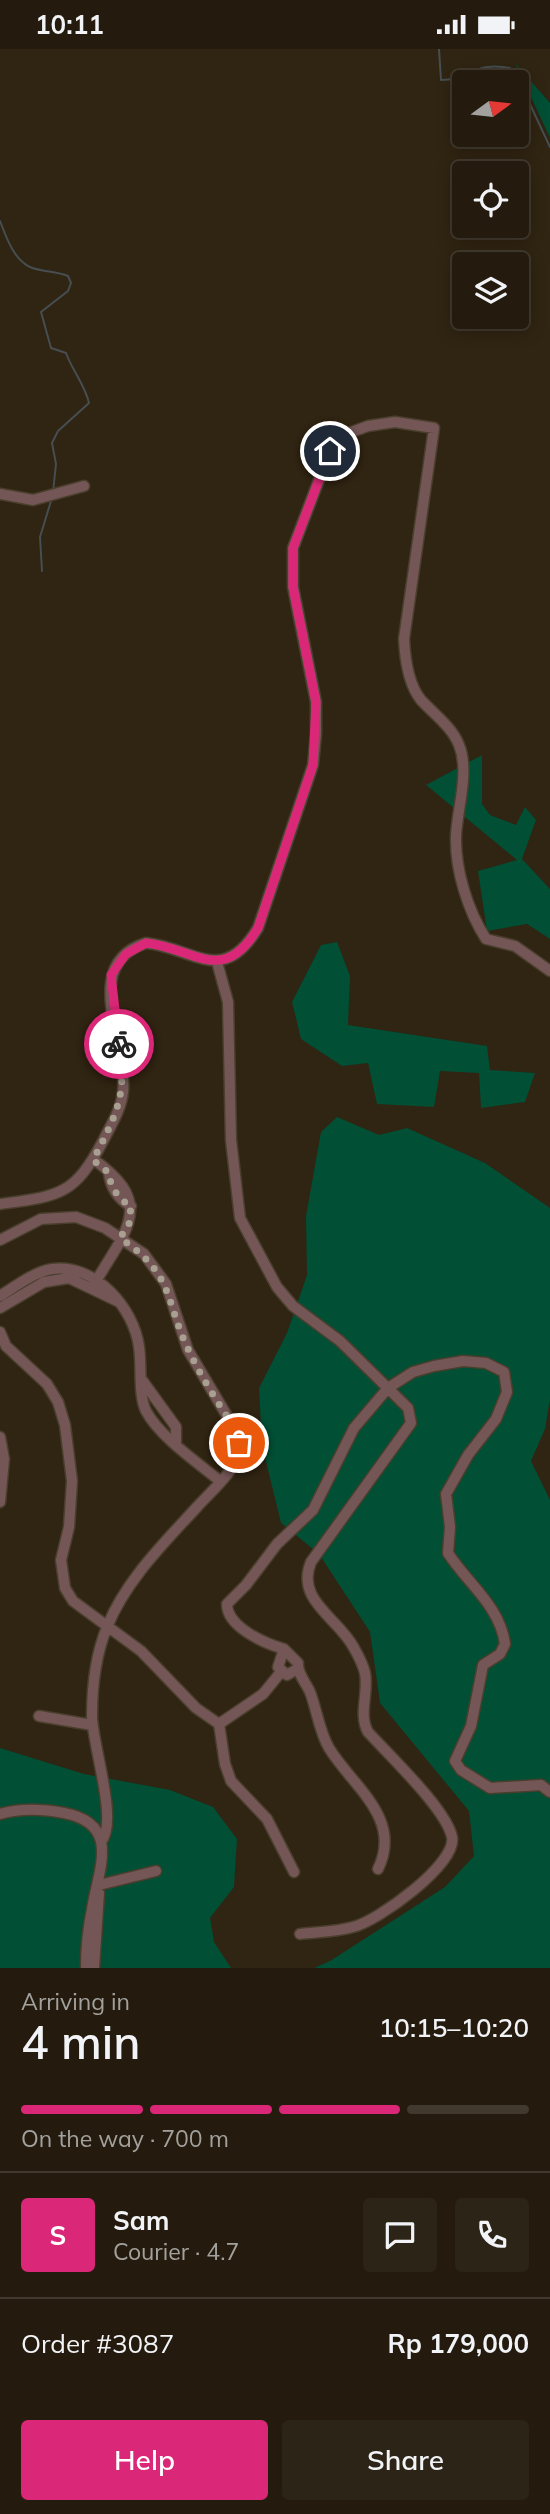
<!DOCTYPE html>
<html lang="en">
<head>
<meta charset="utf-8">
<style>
	:root { --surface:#241b0e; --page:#2c2417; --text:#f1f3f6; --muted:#a3a19e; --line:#41392e; --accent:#db2777 }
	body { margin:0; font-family:Mulish,sans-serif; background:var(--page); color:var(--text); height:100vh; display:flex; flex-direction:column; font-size:26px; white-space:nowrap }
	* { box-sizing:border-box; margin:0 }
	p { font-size:23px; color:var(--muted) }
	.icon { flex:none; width:38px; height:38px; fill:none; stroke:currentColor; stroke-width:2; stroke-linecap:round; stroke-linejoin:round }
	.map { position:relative; height:1919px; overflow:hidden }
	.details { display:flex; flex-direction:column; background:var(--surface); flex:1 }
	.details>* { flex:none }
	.needle { width:46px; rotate:75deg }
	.tools { position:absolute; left:452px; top:21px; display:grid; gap:14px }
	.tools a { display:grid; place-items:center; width:77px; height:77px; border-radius:7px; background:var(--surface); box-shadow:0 4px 18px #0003,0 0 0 2px var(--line); font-size:35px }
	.pin { position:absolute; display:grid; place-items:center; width:60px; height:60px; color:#fff; margin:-30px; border:4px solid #fff; border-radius:50%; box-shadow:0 2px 7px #0007 }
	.courier { position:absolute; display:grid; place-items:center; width:70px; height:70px; margin:-35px; border:5px solid #db2777; border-radius:50%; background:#fff; color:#222; box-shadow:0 2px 9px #0007 }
	.summary em { font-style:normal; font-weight:600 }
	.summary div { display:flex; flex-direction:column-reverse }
	.summary { display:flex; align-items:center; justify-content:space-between; height:119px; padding:0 21px }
	h1 { font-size:46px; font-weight:600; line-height:52px }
	.bar { display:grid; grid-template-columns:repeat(4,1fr); gap:10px 7px; align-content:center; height:84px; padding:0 21px }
	.bar i { height:9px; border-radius:5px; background:var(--line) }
	.bar .current { background:var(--accent) }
	.bar p { grid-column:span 4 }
	.line { display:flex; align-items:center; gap:18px; padding:0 21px; border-top:2px solid var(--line) }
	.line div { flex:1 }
	.round { display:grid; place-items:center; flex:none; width:74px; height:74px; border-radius:7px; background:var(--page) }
	.action { display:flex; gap:14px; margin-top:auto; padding:14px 21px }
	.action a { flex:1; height:80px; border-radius:7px; background:var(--accent); color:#fff; font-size:28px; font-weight:600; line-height:80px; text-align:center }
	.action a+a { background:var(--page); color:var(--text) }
	.status { display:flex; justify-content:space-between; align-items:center; height:49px; padding:0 35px; background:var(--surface); direction:ltr }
	.status svg { height:19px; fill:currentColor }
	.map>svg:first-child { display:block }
	.green { fill:#014f34 }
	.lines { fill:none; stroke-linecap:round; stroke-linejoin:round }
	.stream { stroke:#464e52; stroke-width:2 }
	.minor-casing { stroke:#4a3f2d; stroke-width:13 }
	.minor { stroke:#745657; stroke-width:10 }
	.done { stroke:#a8a091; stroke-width:7; stroke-dasharray:0 12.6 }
	.route { stroke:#db2777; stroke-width:9 }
</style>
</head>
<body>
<div class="status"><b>10:11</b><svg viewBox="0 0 49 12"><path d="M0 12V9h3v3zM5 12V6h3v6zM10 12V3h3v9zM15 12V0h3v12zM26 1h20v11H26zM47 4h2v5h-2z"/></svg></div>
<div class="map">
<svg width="550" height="1919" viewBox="0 0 550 1919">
	<rect width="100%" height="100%" fill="#302412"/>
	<path class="green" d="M515 14 550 54V89Z
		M482 706V755L490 766 516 776 525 758 536 771 522 810 550 840V890L527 875 487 882 478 822 517 811 426 736Z
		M337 893 350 927 348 976 487 997 490 1021 535 1024 525 1053 481 1059 479 1024 440 1022 434 1058 377 1055 368 1014 342 1017 301 990 292 953 321 896Z
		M337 1068 379 1086 407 1079 485 1114 550 1159V1350L545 1380 531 1412 550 1451V1919H314L330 1912 445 1838 474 1807 469 1762 380 1654 370 1583 319 1505 281 1474 262 1396 259 1339 287 1284 307 1226 306 1167 321 1083Z
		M0 1699 84 1725 170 1741 213 1758 237 1790 234 1838 210 1869 214 1893 231 1919H0Z"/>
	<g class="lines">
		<path class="stream" d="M439 0 441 31C469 31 475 12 510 19L522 38 550 98
			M0 172C6 187 13 210 30 218 41 223 56 222 68 227L71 234 68 242 41 263 51 299 66 304C72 321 85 336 89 354L58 382 52 394 56 415 53 443
			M42 522 40 488 51 452"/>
		<defs>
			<path id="minor" d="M0 445 33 451 84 437
				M217 913 228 953 231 1091 240 1169 277 1238 293 1257 340 1292 408 1359 411 1374 311 1513C295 1552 339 1569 354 1599 358 1606 363 1616 365 1624 369 1644 358 1665 368 1683 389 1706 446 1760 452 1788 457 1815 378 1872 353 1878 336 1883 317 1883 300 1885
				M109 1124C110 1138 119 1151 131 1157
				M0 1155C59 1147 74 1147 103 1092 111 1076 121 1061 123 1043 128 995 79 915 146 894 195 899 222 938 258 879L313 716 316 685V653L293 538V499L330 402 349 384 368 377 395 373 434 379 404 590C405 610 408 635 421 651 434 665 452 678 459 696 470 723 457 760 456 787 455 821 468 862 486 890L515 897 550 922
				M0 1191 41 1170 76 1168 105 1179 144 1205 166 1235 188 1301 236 1382C238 1389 240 1396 239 1403 233 1425 211 1442 197 1458 164 1494 126 1531 107 1578 96 1605 92 1637 92 1667 92 1695 119 1773 101 1793
				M92 1239C123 1184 159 1156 93 1110
				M0 1247C16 1237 34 1223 52 1220 95 1214 134 1259 139 1298 142 1318 138 1345 146 1362 159 1387 198 1414 220 1432
				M0 1259 44 1233 69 1229 117 1252
				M0 1283 6 1297 47 1335 58 1353 65 1376 72 1432 69 1478 61 1511 65 1539 73 1552 141 1602 196 1659 219 1675 225 1715 231 1732 267 1770 294 1823
				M142 1331 176 1378V1395
				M0 1388 4 1410 0 1453
				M284 1600C264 1594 227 1578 227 1555L246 1536 277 1495 313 1461 354 1379 388 1339 413 1323 434 1317 463 1312 486 1314 504 1323 507 1343 496 1370 468 1406 446 1445 450 1478 448 1504C467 1534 500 1557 505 1595L500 1605 483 1616 471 1677 455 1712 461 1721 490 1739 541 1736 550 1743
				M297 1620 287 1626 278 1618 284 1600 298 1614C297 1624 306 1634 310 1643 317 1661 319 1682 329 1699 352 1737 403 1769 378 1820
				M39 1667 92 1676
				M219 1675 263 1645 281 1623
				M0 1765C21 1759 42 1760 64 1764 122 1775 98 1821 92 1860 88 1879 86 1900 86 1919
				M99 1836 156 1822
				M94 1919 99 1844"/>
		</defs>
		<use href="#minor" class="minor-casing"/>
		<use href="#minor" class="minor"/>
	</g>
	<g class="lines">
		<path class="done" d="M119 995C128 1045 116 1067 93 1111L109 1124C110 1138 119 1151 131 1157L129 1175 120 1189C175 1226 164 1250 189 1302 202 1330 220 1356 236 1382L239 1394"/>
		<path class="route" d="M119 995 111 926 126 905 146 894C195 899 222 938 258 879L313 716 316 653 293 538V499L330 402"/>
	</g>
</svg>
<div class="tools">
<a><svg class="needle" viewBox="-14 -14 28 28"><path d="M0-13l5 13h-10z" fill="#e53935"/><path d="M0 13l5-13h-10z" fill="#a3a19e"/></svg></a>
<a><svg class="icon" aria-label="locate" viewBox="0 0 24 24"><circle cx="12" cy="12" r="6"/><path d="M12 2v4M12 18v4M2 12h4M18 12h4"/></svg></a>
<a><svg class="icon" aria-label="layers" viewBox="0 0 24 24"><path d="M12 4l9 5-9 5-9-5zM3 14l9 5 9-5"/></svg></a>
</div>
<div class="pin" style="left:239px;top:1394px;background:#ea580c"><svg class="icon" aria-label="bag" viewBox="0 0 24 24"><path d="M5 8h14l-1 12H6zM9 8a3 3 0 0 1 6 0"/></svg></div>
<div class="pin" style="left:330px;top:402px;background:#1f2937"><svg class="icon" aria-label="home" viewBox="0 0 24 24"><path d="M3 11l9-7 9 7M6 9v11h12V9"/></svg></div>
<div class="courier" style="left:119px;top:995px"><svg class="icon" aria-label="bike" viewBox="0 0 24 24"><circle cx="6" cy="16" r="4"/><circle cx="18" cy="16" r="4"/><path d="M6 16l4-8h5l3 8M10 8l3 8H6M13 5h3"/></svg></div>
</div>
<section class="details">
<div class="summary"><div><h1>4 min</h1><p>Arriving in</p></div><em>10:15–10:20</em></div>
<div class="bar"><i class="current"></i><i class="current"></i><i class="current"></i><i></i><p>On the way · 700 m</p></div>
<div class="line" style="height:126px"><b class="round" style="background:var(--accent);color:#fff">S</b><div><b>Sam</b><p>Courier · 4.7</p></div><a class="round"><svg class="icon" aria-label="chat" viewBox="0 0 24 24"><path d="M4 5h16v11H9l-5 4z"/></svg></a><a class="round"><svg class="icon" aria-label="phone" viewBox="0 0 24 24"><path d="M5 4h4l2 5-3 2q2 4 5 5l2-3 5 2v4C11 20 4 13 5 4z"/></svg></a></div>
<div class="line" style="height:91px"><div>Order #3087</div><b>Rp 179,000</b></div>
<div class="action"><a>Help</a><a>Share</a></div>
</section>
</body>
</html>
